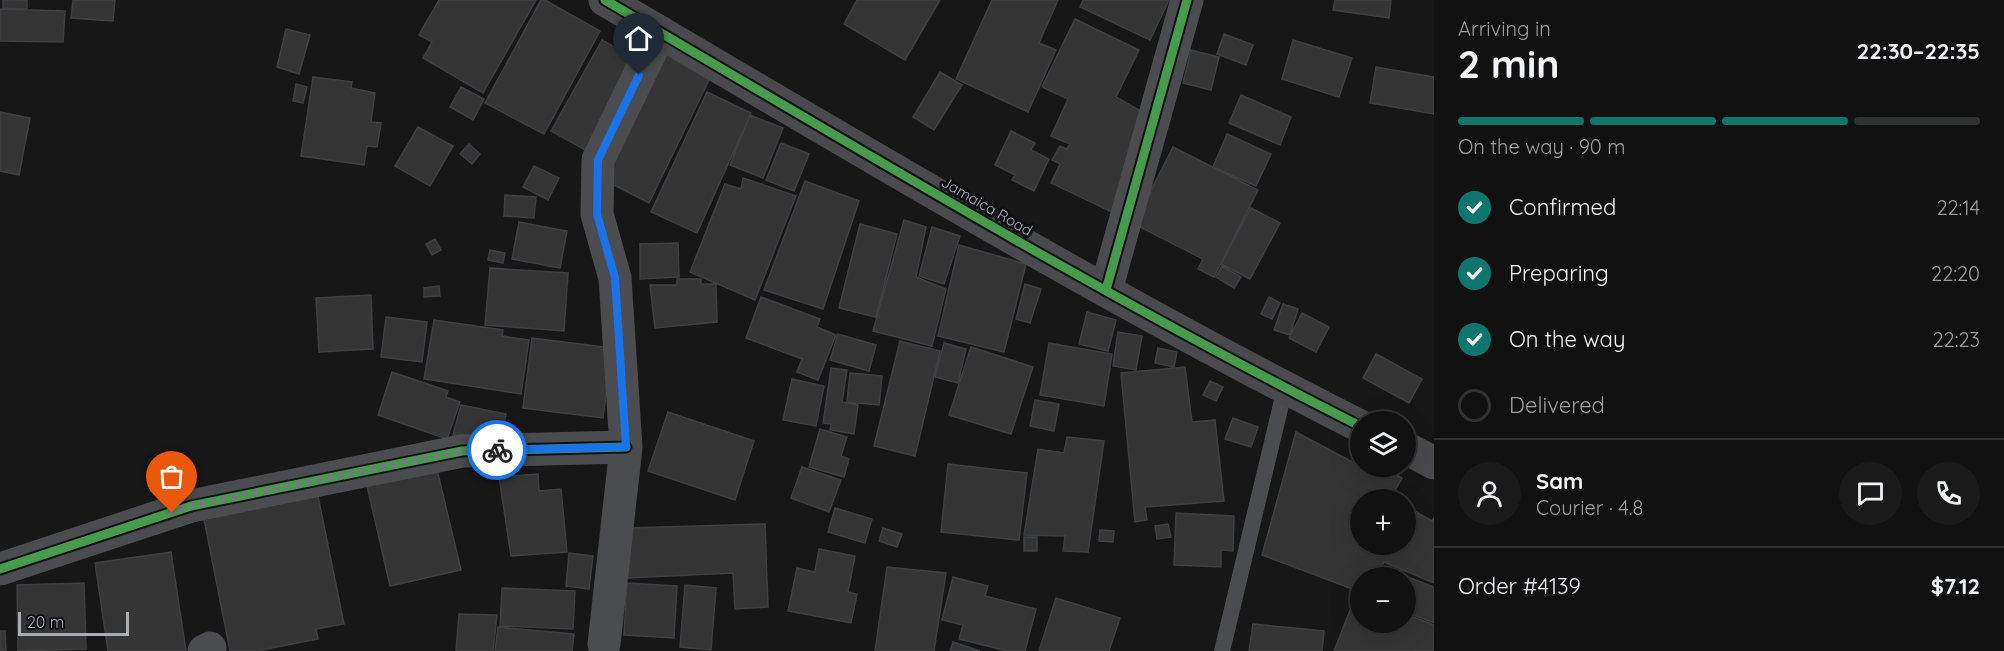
<!DOCTYPE html>
<html lang="en">
<head>
<meta charset="utf-8">
<style>
	:root { --surface:#111; --page:#1a1a1a; --text:#f1f3f6; --muted:#9c9d9f; --line:#303131; --accent:#0f766e }
	body { margin:0; font-family:Quicksand,sans-serif; background:var(--page); color:var(--text); height:100vh; display:flex; flex-direction:column; font-size:22px; white-space:nowrap }
	* { box-sizing:border-box; margin:0 }
	p { font-size:20px; color:var(--muted) }
	.icon { flex:none; width:33px; height:33px; fill:none; stroke:currentColor; stroke-width:2; stroke-linecap:round; stroke-linejoin:round }
	.map { position:relative; flex:1; overflow:hidden }
	.drawer { display:flex; flex-direction:column; background:var(--surface); width:570px }
	.drawer>* { flex:none }
	.controls { position:absolute; left:1350px; top:411px; display:grid; gap:12px }
	.controls a { display:grid; place-items:center; width:66px; height:66px; border-radius:50%; background:var(--surface); box-shadow:0 6px 24px #0002,0 0 0 2px var(--line); font-size:30px }
	.scale { position:absolute; left:18px; bottom:15px; width:111px; box-sizing:border-box; padding-left:6px; border:3px solid #a8adb8; border-top:0; font-size:16px; line-height:21px; white-space:nowrap; color:#a8adb8; -webkit-text-stroke:4px #111113; paint-order:stroke }
	.pin { position:absolute; display:grid; place-items:center; width:51px; height:51px; color:#fff; margin:-62px -26px; border-radius:50% 50% 50% 0; rotate:-45deg; box-shadow:0 0 6px #0007 }
	.pin .icon { rotate:45deg }
	.courier { position:absolute; display:grid; place-items:center; width:60px; height:60px; margin:-30px; border:4px solid #1a73e8; border-radius:50%; background:#fff; color:#222; box-shadow:0 2px 8px #0007 }
	.summary em { font-style:normal; font-weight:700 }
	.summary div { display:flex; flex-direction:column-reverse }
	.summary { display:flex; align-items:center; justify-content:space-between; height:102px; padding:0 24px }
	h1 { font-size:39px; font-weight:700; line-height:45px }
	.bar { display:grid; grid-template-columns:repeat(4,1fr); gap:9px 6px; align-content:center; height:72px; padding:0 24px }
	.bar i { height:8px; border-radius:4px; background:var(--line) }
	.bar .current { background:var(--accent) }
	.bar p { grid-column:span 4 }
	.line { display:flex; align-items:center; gap:15px; padding:0 24px; border-top:2px solid var(--line) }
	.line div { flex:1 }
	.round { display:grid; place-items:center; flex:none; width:63px; height:63px; border-radius:32px; background:var(--page) }
	ol { padding:0 24px; list-style:none }
	li { display:flex; align-items:center; gap:18px; height:66px }
	li p { margin-inline-start:auto }
	li .icon { padding:6px; border-radius:50%; background:var(--accent); color:#fff; stroke-width:4 }
	li:last-child { color:var(--muted) }
	li i { width:33px; height:33px; border:3px solid var(--line); border-radius:50% }
	main { display:flex; flex:1; min-height:0 }
	.map>svg:first-child { display:block }
	.building { fill:#353536; stroke:#3f4043; stroke-width:1.5 }
	.lines { fill:none; stroke-linecap:round; stroke-linejoin:round }
	.lane { stroke:#4b4c50; stroke-width:16 }
	.street { stroke:#4b4c50; stroke-width:33 }
	.secondary { stroke:#4a4a4e; stroke-width:33 }
	.cycleway-casing { stroke:#111113; stroke-width:13 }
	.cycleway { stroke:#469c4c; stroke-width:9 }
	.done { stroke:#757880; stroke-width:6; stroke-dasharray:0 10.8 }
	.route { stroke:#1a73e8; stroke-width:8 }
	.labels { text-anchor:middle; dominant-baseline:central; stroke-width:6; stroke-linejoin:round; paint-order:stroke }
	.street-label { font-size:15px; fill:#a8adb8; stroke:#111113 }
</style>
</head>
<body>
<main>
<div class="map">
<svg width="1434" height="651" viewBox="0 0 1434 651">
	<rect width="100%" height="100%" fill="#171717"/>
	<path class="building" d="M3 0H27V9L3 8Z
		M73 0H115L113 21 71 18Z
		M439 0H536L483 93 423 58 432 42 419 35Z
		M541 0H545L600 31 544 134 485 103Z
		M857 0H940L905 60 844 24Z
		M992 0H1058L1039 43 1056 50 1028 112 956 79Z
		M1083 0H1169L1150 40 1080 7Z
		M1335 0H1391L1389 18 1333 10Z
		M0 9 65 11 63 42 0 41Z
		M1075 19 1139 50 1116 97 1146 114 1116 214 1051 183 1060 164 1052 160 1060 146 1067 149 1070 144 1051 136 1068 99 1042 87Z
		M286 29 310 35 299 74 277 67Z
		M1224 34 1253 45 1246 65 1217 54Z
		M602 40 639 61 589 152 551 131Z
		M1293 40 1352 58 1339 97 1282 79Z
		M1191 50 1219 57 1211 90 1183 83Z
		M662 52 713 72 649 203 604 180Z
		M1376 67 1434 77V114L1370 103Z
		M940 72 962 85 934 130 913 117Z
		M313 77 352 82 351 88 375 93 371 122 381 123 377 147 367 146 364 165 301 156Z
		M296 84 307 87 303 103 293 101Z
		M461 87 484 99 473 120 450 107Z
		M707 92 751 113 697 233 651 212Z
		M1241 95 1291 117 1280 145 1229 123Z
		M0 112 30 118 19 175 0 171Z
		M750 115 783 128 763 178 730 165Z
		M418 127 453 146 430 186 395 166Z
		M1011 131 1035 143 1031 150 1049 159 1034 191 1012 180 1015 175 995 165Z
		M1227 134 1271 154 1256 186 1213 167Z
		M781 143 809 154 794 191 766 180Z
		M469 144 480 154 472 164 460 154Z
		M1173 147 1258 190 1214 277 1198 269 1203 259 1134 224Z
		M534 166 559 178 548 200 523 187Z
		M743 178 796 196 755 300 690 272 725 184 741 189Z
		M805 181 859 201 823 309 764 290Z
		M505 195 536 197 534 218 504 216Z
		M1251 208 1280 223 1250 279 1221 264Z
		M904 220 926 227 916 277 946 289 932 346 873 331Z
		M519 222 567 231 560 268 512 259Z
		M860 224 897 234 876 317 839 308Z
		M932 227 960 236 944 284 919 276Z
		M435 239 441 250 432 255 426 244Z
		M678 243 679 277 640 279V244Z
		M959 245 1026 264 1004 352 938 336Z
		M490 250 505 253 503 263 488 260Z
		M1222 266 1241 277 1234 288 1216 277Z
		M490 268 568 273 564 331 485 325Z
		M677 279H701V284H716L717 322 655 328 650 285H677Z
		M1025 284 1041 289 1030 323 1016 319Z
		M439 286 440 296 424 297V288Z
		M371 295 373 349 319 352 316 298Z
		M761 297 820 319 817 327 836 335 818 380 797 372 802 359 746 338Z
		M1269 297 1280 303 1272 319 1261 314Z
		M1283 304 1298 309 1290 335 1274 330Z
		M1087 312 1116 320 1108 351 1079 344Z
		M1302 313 1329 327 1316 352 1289 338Z
		M386 317 427 322 422 362 381 357Z
		M434 320 503 330 502 336 529 340 521 394 424 379Z
		M1118 332 1142 336 1136 370 1113 366Z
		M838 334 876 345 869 371 830 360Z
		M532 338 612 348 603 418 523 408Z
		M900 341 940 351 915 456 874 446Z
		M944 343 966 349 958 383 935 377Z
		M1049 343 1112 354 1104 406 1040 395Z
		M971 347 1033 367 1011 434 949 415Z
		M1158 348 1177 352 1174 367 1155 363Z
		M1376 354 1422 379 1409 403 1363 378Z
		M1185 367 1192 422 1215 420 1224 501 1145 507 1147 520 1135 522 1121 373Z
		M831 368 847 370 842 402 858 405 854 434 830 430 831 424 823 423Z
		M392 372 448 391 446 397 460 402 447 439 378 415Z
		M850 373 882 376 879 405 847 402Z
		M792 379 824 386 816 426 783 420Z
		M1210 381 1223 387 1216 401 1203 395Z
		M1035 400 1059 404 1054 431 1030 426Z
		M461 405 506 414 500 444 453 435Z
		M668 412 754 441 735 500 648 471Z
		M1233 418 1258 427 1251 447 1225 439Z
		M820 429 847 437 841 456 849 459 844 477 809 467Z
		M1296 432 1371 472 1374 466H1381L1402 478 1391 498 1393 500H1360V544H1406V506L1432 521 1434 518V583L1384 562 1375 578H1360V592L1262 555Z
		M1067 437 1104 441 1088 552 1063 551 1065 536 1024 535 1038 449 1064 453Z
		M435 461 461 570 390 586 365 477Z
		M948 464 1027 473 1019 540 941 532Z
		M802 467 841 480 829 512 791 498Z
		M538 474 539 491 561 489 567 552 511 556 499 477Z
		M318 496 344 624 316 629 318 639 257 651H230L204 519Z
		M835 508 872 519 865 543 828 532Z
		M1176 513 1234 516 1233 551 1221 550V567L1174 565Z
		M765 524 768 607 735 609 733 573 628 578 626 528Z
		M1168 524 1171 537 1157 539 1155 526Z
		M883 528 902 534 897 547 879 541Z
		M1100 530 1114 531 1113 542 1099 541Z
		M1024 537H1037V551H1024Z
		M819 549 855 556 848 592 857 594 851 623 788 611 797 568 815 572Z
		M171 552 186 651H108L95 563Z
		M569 553 593 556 589 589 566 586Z
		M887 567 946 573 934 651H875Z
		M1386 569 1434 587V623L1406 612V578H1383Z
		M953 577 988 586 985 596 1036 609 1025 651H1007L959 639 963 625 942 620Z
		M84 583 86 649 18 651 17 585Z
		M627 583 677 586 674 638 624 635Z
		M685 585 716 588 711 650 680 647Z
		M502 588 575 591 573 629 500 626Z
		M1356 595 1360 597V622H1406V614L1434 625V651H1334Z
		M1056 598 1120 618 1109 651H1039Z
		M459 614 497 615 493 651H456Z
		M1253 624 1324 631 1322 651H1249Z
		M498 627 574 634 572 651H495Z
		M0 631H5L6 651H0Z
		M953 642 980 651H950Z"/>
	<g class="lines">
		<path class="lane" d="M1222 651 1285 388"/>
		<path class="street" d="M1106 290 1187 0
			M0 569 191 506 462 451 626 447
			M604 644 626 447 615 278 597 214 598 160 660 32
			M204 651 210 648"/>
		<path class="secondary" d="M605 0C854 146 1102 296 1360 426
			M1406 448 1434 463"/>
		<defs>
			<path id="cycleway" d="M605 0C854 146 1102 296 1360 426
				M1106 290 1187 0
				M0 569 191 506 462 451 626 447"/>
		</defs>
		<use href="#cycleway" class="cycleway-casing"/>
		<use href="#cycleway" class="cycleway"/>
	</g>
	<g class="lines">
		<path class="done" d="M172 513 191 506 462 451 497 450"/>
		<path class="route" d="M497 450 626 447 615 278 597 214 598 160 639 75"/>
	</g>
	<g class="labels">
		<g class="street-label">
			<text transform="translate(987 206) rotate(30)">Jamaica Road</text>
		</g>
	</g>
</svg>
<div class="controls">
<a><svg class="icon" aria-label="layers" viewBox="0 0 24 24"><path d="M12 4l9 5-9 5-9-5zM3 14l9 5 9-5"/></svg></a>
<a>+</a>
<a>−</a>
</div>
<div class="scale">20 m</div>
<div class="pin" style="left:172px;top:513px;background:#ea580c"><svg class="icon" aria-label="bag" viewBox="0 0 24 24"><path d="M5 8h14l-1 12H6zM9 8a3 3 0 0 1 6 0"/></svg></div>
<div class="pin" style="left:639px;top:75px;background:#1f2937"><svg class="icon" aria-label="home" viewBox="0 0 24 24"><path d="M3 11l9-7 9 7M6 9v11h12V9"/></svg></div>
<div class="courier" style="left:497px;top:450px"><svg class="icon" aria-label="bike" viewBox="0 0 24 24"><circle cx="6" cy="16" r="4"/><circle cx="18" cy="16" r="4"/><path d="M6 16l4-8h5l3 8M10 8l3 8H6M13 5h3"/></svg></div>
</div>
<section class="drawer">
<div class="summary"><div><h1>2 min</h1><p>Arriving in</p></div><em>22:30–22:35</em></div>
<div class="bar"><i class="current"></i><i class="current"></i><i class="current"></i><i></i><p>On the way · 90 m</p></div>
<ol>
<li><svg class="icon" aria-label="check" viewBox="0 0 24 24"><path d="M5 12l5 5 9-10"/></svg>Confirmed<p>22:14</p></li>
<li><svg class="icon" aria-label="check" viewBox="0 0 24 24"><path d="M5 12l5 5 9-10"/></svg>Preparing<p>22:20</p></li>
<li><svg class="icon" aria-label="check" viewBox="0 0 24 24"><path d="M5 12l5 5 9-10"/></svg>On the way<p>22:23</p></li>
<li><i></i>Delivered</li>
</ol>
<div class="line" style="height:108px"><a class="round"><svg class="icon" aria-label="person" viewBox="0 0 24 24"><circle cx="12" cy="8" r="4"/><path d="M4 21q1-7 8-7t8 7"/></svg></a><div><b>Sam</b><p>Courier · 4.8</p></div><a class="round"><svg class="icon" aria-label="chat" viewBox="0 0 24 24"><path d="M4 5h16v11H9l-5 4z"/></svg></a><a class="round"><svg class="icon" aria-label="phone" viewBox="0 0 24 24"><path d="M5 4h4l2 5-3 2q2 4 5 5l2-3 5 2v4C11 20 4 13 5 4z"/></svg></a></div>
<div class="line" style="height:78px"><div>Order #4139</div><b>$7.12</b></div>
</section>
</main>
</body>
</html>
